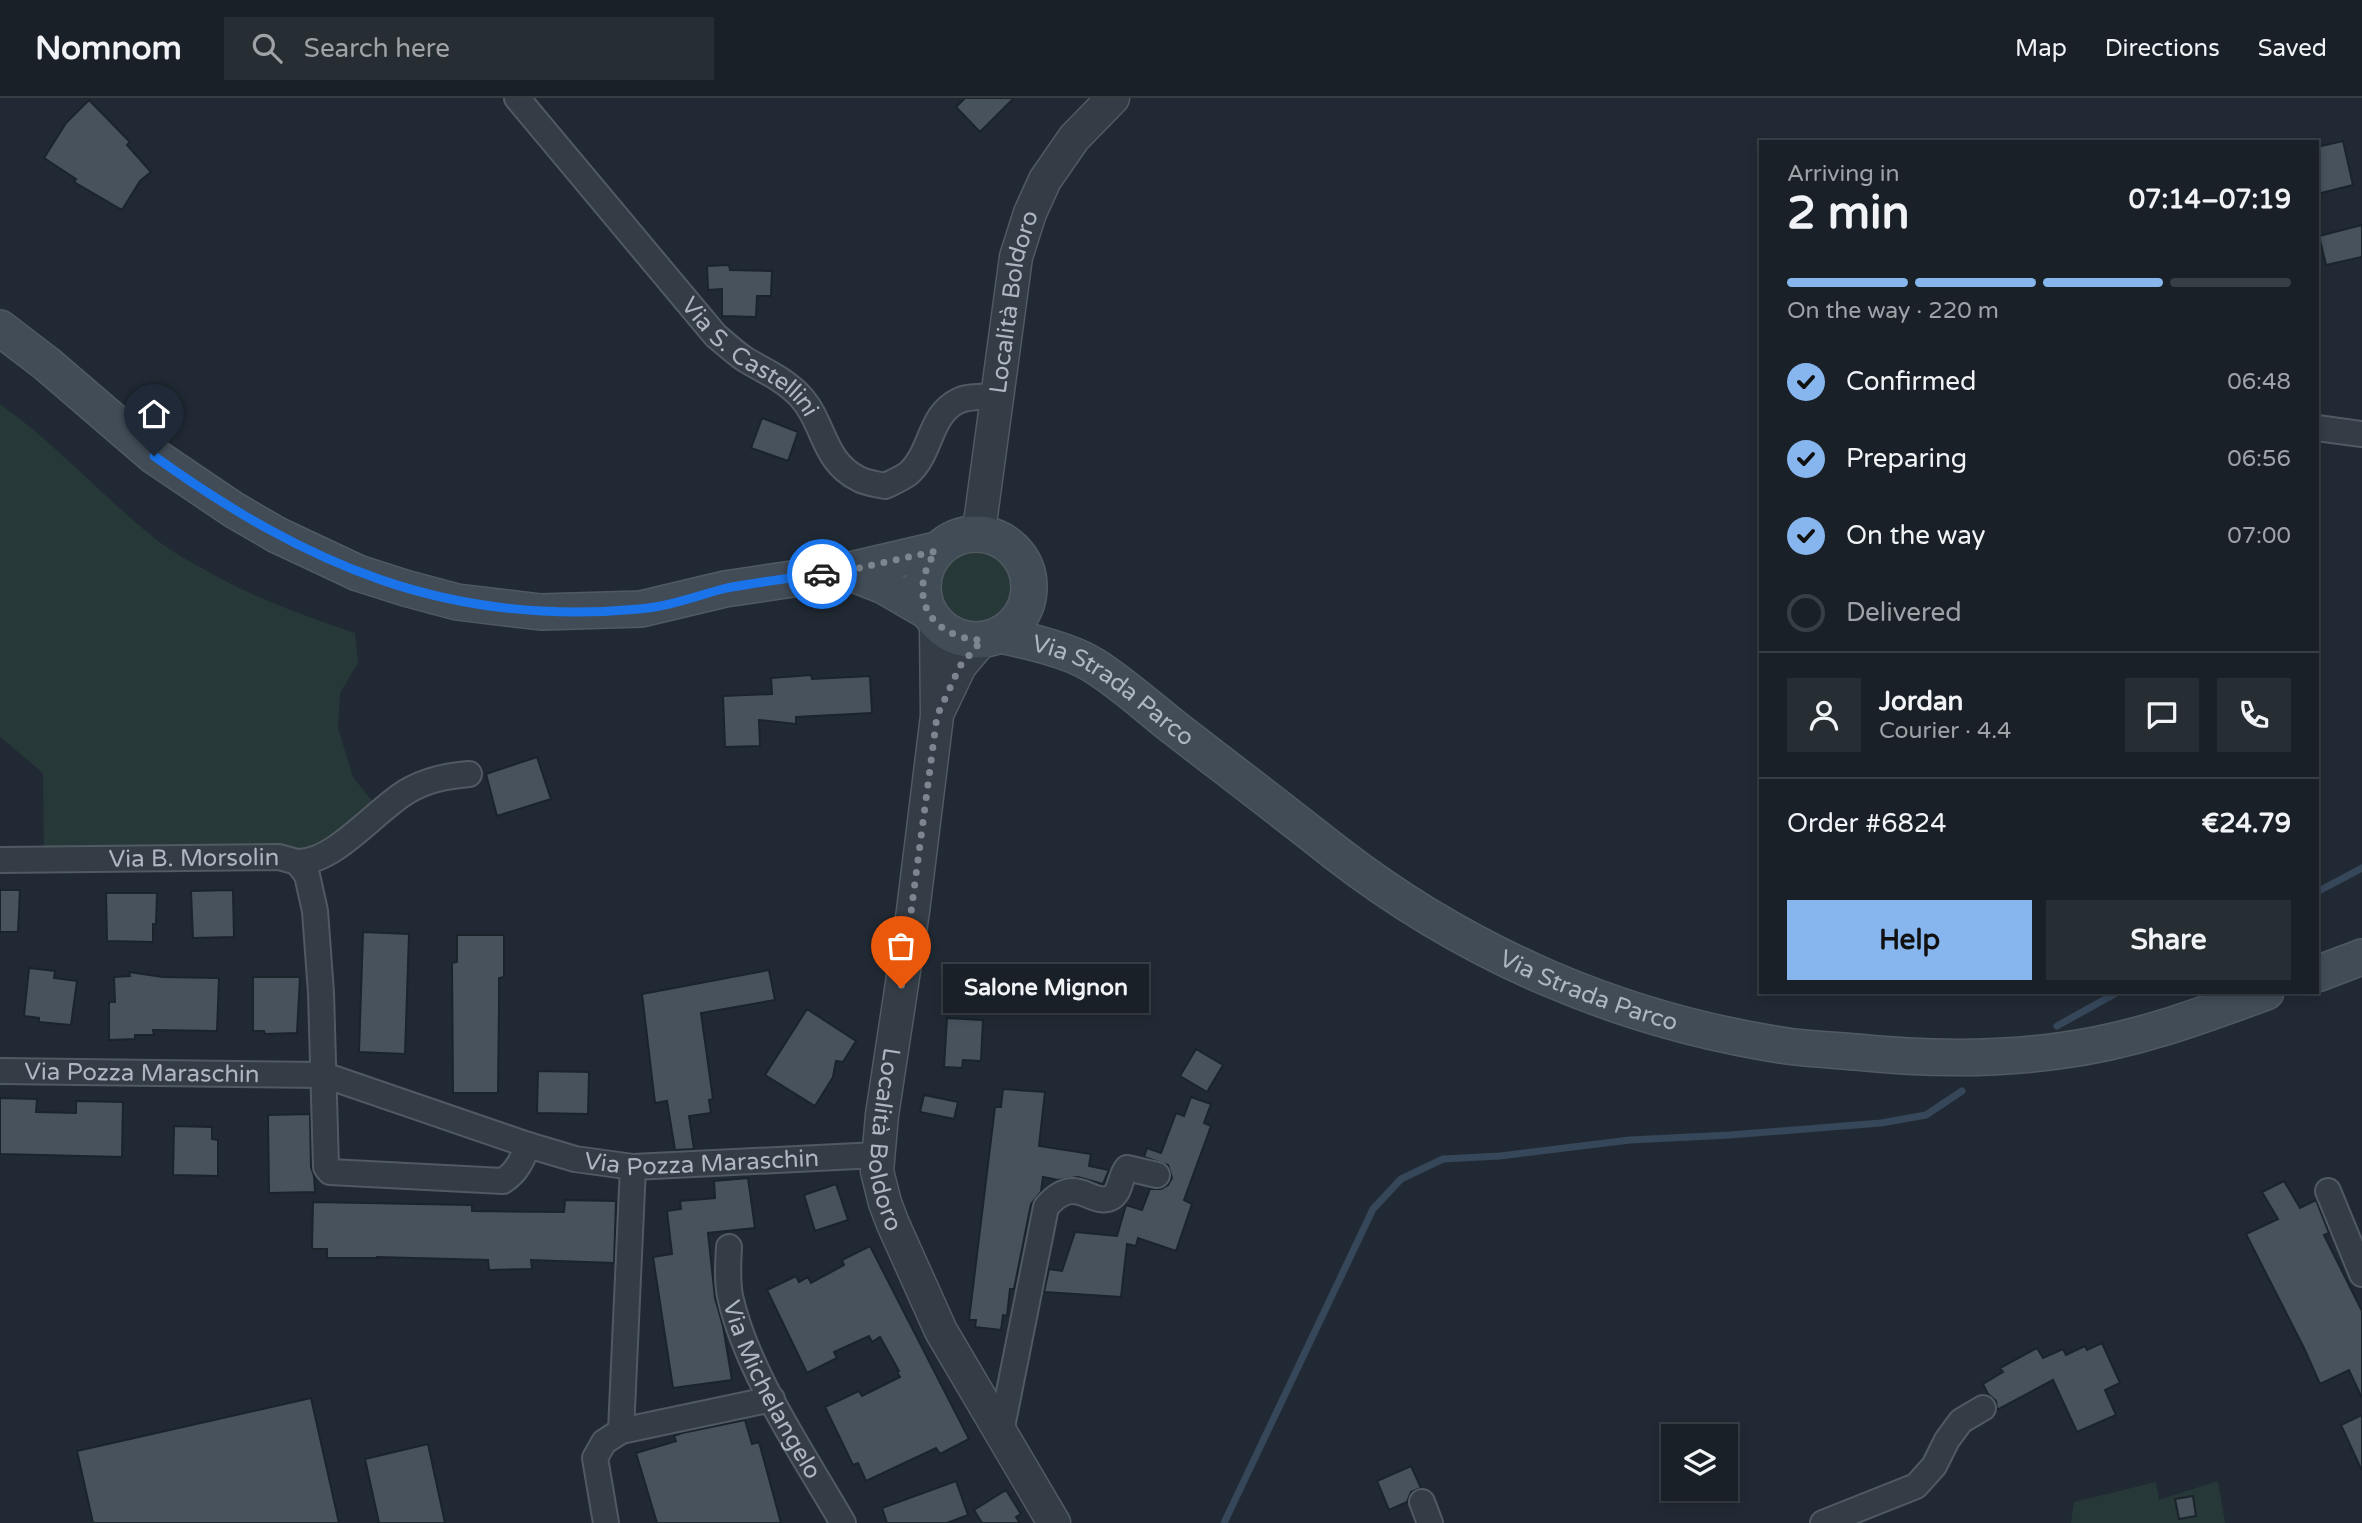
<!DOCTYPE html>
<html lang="en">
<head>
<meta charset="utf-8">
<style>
	:root { --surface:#192027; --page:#262d33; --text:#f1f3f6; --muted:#9fa3a7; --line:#373e44; --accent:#87b6ee }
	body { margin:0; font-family:"Varela Round",sans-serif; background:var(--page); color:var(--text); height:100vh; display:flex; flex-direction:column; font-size:26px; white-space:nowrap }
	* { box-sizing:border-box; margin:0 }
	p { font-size:23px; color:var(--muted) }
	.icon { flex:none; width:38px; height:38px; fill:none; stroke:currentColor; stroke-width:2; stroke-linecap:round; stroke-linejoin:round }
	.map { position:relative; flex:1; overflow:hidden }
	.sheet { position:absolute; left:1759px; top:42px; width:560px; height:854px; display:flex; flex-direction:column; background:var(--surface); border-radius:0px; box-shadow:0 4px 10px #0003,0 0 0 2px var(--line) }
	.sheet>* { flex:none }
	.controls { position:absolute; left:1661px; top:1326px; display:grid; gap:14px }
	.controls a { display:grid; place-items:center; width:77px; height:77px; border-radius:0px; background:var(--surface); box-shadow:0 4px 10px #0003,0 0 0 2px var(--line); font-size:35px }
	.pin { position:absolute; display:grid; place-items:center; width:60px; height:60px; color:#fff; margin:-72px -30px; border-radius:50% 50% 50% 0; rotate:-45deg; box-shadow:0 0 7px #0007 }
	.pin .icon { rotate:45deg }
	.courier { position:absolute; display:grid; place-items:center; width:70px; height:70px; margin:-35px; border:5px solid #1a73e8; border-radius:50%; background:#fff; color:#222; box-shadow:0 2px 9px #0007 }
	.bubble { position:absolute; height:49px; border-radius:0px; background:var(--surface); box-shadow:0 4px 10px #0003,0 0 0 2px var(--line); font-size:23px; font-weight:800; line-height:49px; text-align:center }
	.headline em { font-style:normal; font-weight:800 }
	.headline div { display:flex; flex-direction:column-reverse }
	.headline { display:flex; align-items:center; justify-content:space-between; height:119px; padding:0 28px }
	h1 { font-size:46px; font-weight:800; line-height:52px }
	.bar { display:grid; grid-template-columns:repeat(4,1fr); gap:10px 7px; align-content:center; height:84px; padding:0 28px }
	.bar i { height:9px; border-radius:5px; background:var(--line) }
	.bar .selected { background:var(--accent) }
	.bar p { grid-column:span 4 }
	.line { display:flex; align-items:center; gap:18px; padding:0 28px; border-top:2px solid var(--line) }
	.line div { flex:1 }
	.round { display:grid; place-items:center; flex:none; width:74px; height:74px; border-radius:0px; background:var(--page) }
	ol { padding:0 28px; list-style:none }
	li { display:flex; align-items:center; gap:21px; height:77px }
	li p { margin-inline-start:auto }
	li .icon { padding:7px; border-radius:50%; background:var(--accent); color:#111; stroke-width:4 }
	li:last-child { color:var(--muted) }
	li i { width:38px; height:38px; border:4px solid var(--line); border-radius:50% }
	.cta { display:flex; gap:14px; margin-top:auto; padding:14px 28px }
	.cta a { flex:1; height:80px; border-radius:0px; background:var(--accent); color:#111; font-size:28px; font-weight:800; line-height:80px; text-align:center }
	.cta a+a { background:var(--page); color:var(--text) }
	header { display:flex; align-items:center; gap:42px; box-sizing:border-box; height:98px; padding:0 35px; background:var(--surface); border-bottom:2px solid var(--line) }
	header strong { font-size:33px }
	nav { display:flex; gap:38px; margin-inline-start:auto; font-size:24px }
	.search { width:490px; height:63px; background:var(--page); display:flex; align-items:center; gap:18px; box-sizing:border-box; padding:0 24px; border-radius:0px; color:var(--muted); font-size:26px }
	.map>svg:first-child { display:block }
	.green { fill:#263837 }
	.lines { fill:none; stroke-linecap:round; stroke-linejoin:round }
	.stream { stroke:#36475a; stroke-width:7 }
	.building { fill:#47525d; stroke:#1b232b; stroke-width:2 }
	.minor-casing { stroke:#515a62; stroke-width:28 }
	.tertiary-casing { stroke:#515a62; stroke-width:35 }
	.secondary-casing { stroke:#515a62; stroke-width:38 }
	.minor { stroke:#343c45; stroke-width:24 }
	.tertiary { stroke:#343c45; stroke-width:32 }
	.secondary { stroke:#424c57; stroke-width:35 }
	.done { stroke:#7d8690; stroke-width:7; stroke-dasharray:0 12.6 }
	.route { stroke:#1a73e8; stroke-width:9 }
	.labels { text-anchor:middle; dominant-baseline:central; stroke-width:5; stroke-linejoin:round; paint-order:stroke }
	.street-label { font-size:24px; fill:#aeb7c1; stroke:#1a2129 }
</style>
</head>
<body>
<header>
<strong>Nomnom</strong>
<div class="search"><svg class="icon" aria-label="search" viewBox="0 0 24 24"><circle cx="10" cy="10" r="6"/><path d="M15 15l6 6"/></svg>Search here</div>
<nav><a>Map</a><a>Directions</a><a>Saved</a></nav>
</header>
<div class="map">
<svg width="2362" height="1425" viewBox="0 0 2362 1425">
	<rect width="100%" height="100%" fill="#212a34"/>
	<path class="green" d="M0 306C58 347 105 402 162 446 173 454 186 461 198 468 249 498 299 516 355 535L358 565 340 595 338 630 353 679 373 704 317 752 44 754 43 675 0 639Z
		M939 489a36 36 0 1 1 72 0a36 36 0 1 1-72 0Z
		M2218 1383 2225 1425H2071L2074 1404 2156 1384 2159 1402Z"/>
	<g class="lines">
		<path class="stream" d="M2317 794 2362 770
			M2057 928 2118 894
			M1224 1425 1373 1111 1401 1081 1443 1061 1500 1058 1630 1042 1730 1037 1881 1025 1926 1017 1962 993"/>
	</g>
	<path class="building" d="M965 0H1014L980 34 956 9Z
		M89 2 130 44 127 47 151 74 140 83 122 112 74 84 76 81 44 60 66 25Z
		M2343 43 2353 87 2317 96V49Z
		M2362 127V159L2326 167 2319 138Z
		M729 167 730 172 772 173 771 198H757L756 219 722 218V191L708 192 707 168Z
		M762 320 798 334 788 363 751 350Z
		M811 577 812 581 870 578 872 615 796 619V626L759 622 760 648 725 649 723 598 772 596 771 580Z
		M537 659 551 701 497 718 486 676Z
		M0 792H20L18 834H0Z
		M233 792 234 839 193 840 191 793Z
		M106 795H157L156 826H153V844L107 843Z
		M363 834 409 836 405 956 359 954Z
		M457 837H504V879L499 880V906L498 995H453L452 865 457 864Z
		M29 870 55 873 54 880 77 883 71 927 39 924V920L24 918Z
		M769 872 775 902 701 915 713 1001 709 1002 711 1015 689 1018 694 1051 675 1052 667 1003 655 1005 642 896Z
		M129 874 163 879 219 880 217 933 153 932 154 937H135V941L109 942V904H115L114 879 130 878Z
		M253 879H300L297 935 265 936 264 933H253Z
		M807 911 856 943 843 964 836 963 833 979 815 1008 765 977Z
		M947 920 983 922 981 963 963 962 962 970 944 969Z
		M1196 951 1223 967 1207 994 1180 978Z
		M538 973 589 974 588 1016 537 1015Z
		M1003 991 1045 994 1039 1048 1091 1056 1089 1068 1109 1072 1103 1086 1078 1079 1058 1082 1043 1079 1041 1094 1031 1106 1014 1191H1010L1007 1218 1003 1217 1001 1232 975 1229 976 1222H969L995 1009H1001Z
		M924 997 958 1004 954 1021 920 1014Z
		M1191 999 1211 1006 1204 1025 1211 1028 1184 1102 1192 1106 1176 1153 1138 1140 1136 1148 1127 1146 1121 1199 1044 1194 1049 1171 1062 1173 1075 1134 1117 1138 1126 1107 1142 1112 1150 1091H1161L1168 1087 1172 1080 1168 1067 1144 1059 1147 1050 1161 1055 1176 1015 1184 1018Z
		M0 1000 37 1001 36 1014 76 1015V1003L123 1004 122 1059 0 1056Z
		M310 1016 311 1069 314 1078 315 1094 269 1095 268 1017Z
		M174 1028 212 1029V1041L218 1042V1078L173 1077Z
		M748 1080 755 1130 708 1135 715 1200 723 1228 732 1282 673 1290 653 1159 672 1156 667 1113 681 1111 680 1103 715 1100 714 1083Z
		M2284 1083 2300 1110 2316 1102 2329 1135 2324 1137 2362 1213V1300L2349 1272 2320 1286 2304 1250 2246 1136 2278 1121 2262 1094Z
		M836 1086 848 1122 815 1133 804 1097Z
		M565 1102 616 1103 614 1165 531 1162 532 1171 489 1172 488 1162 377 1159V1160H327V1151H312L313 1104 472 1107V1113L564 1114Z
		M870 1148 969 1341 940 1356 936 1350 866 1383 858 1365 853 1367 825 1309 859 1293 862 1298 900 1279 897 1274 899 1273 880 1239 872 1244 869 1238 834 1254 837 1260 807 1275 767 1192 796 1178 799 1184 808 1179 811 1185 844 1167 842 1162Z
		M2102 1245 2120 1285 2105 1292 2116 1317 2077 1334 2053 1282 1997 1312 1996 1303 1988 1296 1983 1286 2003 1274 2000 1270 2037 1250 2043 1260 2063 1251 2066 1257 2085 1248 2087 1252Z
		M311 1300 339 1425H93L77 1353Z
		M2362 1317V1373L2341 1327Z
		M745 1322 752 1346 759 1344 781 1425H657L636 1355 676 1343 674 1338 682 1335Z
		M428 1346 445 1425H379L365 1361Z
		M1411 1368 1421 1390 1411 1394 1407 1404 1389 1412 1377 1383Z
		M956 1383 968 1417 947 1425H887L882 1410Z
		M1006 1392 1021 1416 1016 1419 1020 1425H982L974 1412Z
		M2193 1398 2196 1418 2179 1421 2175 1401Z"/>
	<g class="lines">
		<defs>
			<g id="minor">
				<path id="s1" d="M517 0 716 238C726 246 735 255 746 262 765 273 785 282 800 298 825 325 822 363 859 381 866 385 877 386 885 388 893 384 903 380 909 375 932 354 929 317 958 303 968 298 985 299 996 298"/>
				<path d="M2317 330 2362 336"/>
				<path id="s2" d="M0 762 279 759 297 764 307 777 315 813 321 895 326 1069 330 1074 503 1083C517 1074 522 1062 528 1047"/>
				<path d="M297 764C334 765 375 713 406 694 426 682 446 678 469 676"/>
				<path id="s3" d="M0 973 324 977 528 1047 575 1061 633 1069 877 1057"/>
				<path d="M2328 1093 2362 1176"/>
				<path id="s4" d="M729 1149C728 1166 727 1182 730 1198 747 1275 804 1357 843 1425"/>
				<path d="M621 1333 633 1069"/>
				<path d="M1001 1334 1046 1109C1077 1073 1091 1111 1112 1099 1121 1093 1120 1078 1127 1070L1157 1077"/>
				<path d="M1422 1404 1430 1425"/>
				<path d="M606 1425 595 1360 604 1344 621 1333 772 1301"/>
				<path d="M1823 1425 1916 1388 1934 1368 1947 1342 1961 1323 1983 1310"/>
			</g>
			<g id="tertiary">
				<path id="s5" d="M977 435 981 418 1016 159 1030 115 1045 82 1074 40 1113 0"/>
				<path id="s6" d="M936 526 937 618 913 813 882 1017 877 1073 885 1105 893 1126 941 1233 1054 1425"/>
				<path d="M940 610 960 568 982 542"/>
			</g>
			<g id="secondary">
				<path d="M0 230 47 266 154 358 234 412 277 437 358 475 405 490 457 504 541 514 641 511 725 491 846 473 936 452"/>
				<circle cx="976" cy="489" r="53"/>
				<path d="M846 473 884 488 927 513"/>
				<path id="s7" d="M1000 537C1028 543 1069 552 1093 567 1122 585 1149 610 1176 631 1229 672 1283 713 1336 755 1468 857 1621 923 1787 948 1809 951 1833 952 1856 954 1923 961 1991 962 2058 953 2131 944 2198 919 2266 894"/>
				<path d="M2317 876 2362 859"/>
			</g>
		</defs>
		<use href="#minor" class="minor-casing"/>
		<use href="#tertiary" class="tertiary-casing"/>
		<use href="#secondary" class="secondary-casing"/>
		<use href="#minor" class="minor"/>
		<use href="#tertiary" class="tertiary"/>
		<use href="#secondary" class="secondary"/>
	</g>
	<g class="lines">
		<path class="done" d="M822 476 846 473 936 453C906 497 929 540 982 542L960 568 937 618 901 890"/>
		<path class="route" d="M154 358C306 467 448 529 639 511 669 509 698 497 727 490 758 484 790 480 822 476"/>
	</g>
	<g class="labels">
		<g class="street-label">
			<text stroke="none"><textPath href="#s5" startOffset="234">Località Boldoro</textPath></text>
			<text stroke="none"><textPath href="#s1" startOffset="350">Via S. Castellini</textPath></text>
			<text stroke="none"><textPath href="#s7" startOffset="128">Via Strada Parco</textPath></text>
			<text stroke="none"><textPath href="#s2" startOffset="194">Via B. Morsolin</textPath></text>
			<text stroke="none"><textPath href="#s7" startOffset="695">Via Strada Parco</textPath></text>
			<text stroke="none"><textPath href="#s3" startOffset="142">Via Pozza Maraschin</textPath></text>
			<text stroke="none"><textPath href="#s6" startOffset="520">Località Boldoro</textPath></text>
			<text stroke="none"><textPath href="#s3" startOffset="716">Via Pozza Maraschin</textPath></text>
			<text stroke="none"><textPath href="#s4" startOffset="152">Via Michelangelo</textPath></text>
		</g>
	</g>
</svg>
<div class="controls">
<a><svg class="icon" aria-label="layers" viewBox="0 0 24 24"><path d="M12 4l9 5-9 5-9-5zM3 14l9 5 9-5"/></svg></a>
</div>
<div class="pin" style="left:901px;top:890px;background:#ea580c"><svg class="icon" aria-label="bag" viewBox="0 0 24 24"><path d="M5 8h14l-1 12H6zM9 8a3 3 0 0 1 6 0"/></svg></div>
<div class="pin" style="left:154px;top:358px;background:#1f2937"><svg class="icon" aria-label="home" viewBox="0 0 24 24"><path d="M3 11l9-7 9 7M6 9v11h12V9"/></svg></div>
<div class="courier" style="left:822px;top:476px"><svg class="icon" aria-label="car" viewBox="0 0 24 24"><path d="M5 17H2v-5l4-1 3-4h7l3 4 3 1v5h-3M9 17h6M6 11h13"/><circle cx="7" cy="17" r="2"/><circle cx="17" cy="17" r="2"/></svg></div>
<div class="bubble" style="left:943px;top:866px;width:206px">Salone Mignon</div>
<section class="sheet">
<div class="headline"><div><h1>2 min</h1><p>Arriving in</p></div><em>07:14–07:19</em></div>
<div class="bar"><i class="selected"></i><i class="selected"></i><i class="selected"></i><i></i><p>On the way · 220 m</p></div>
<ol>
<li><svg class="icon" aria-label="check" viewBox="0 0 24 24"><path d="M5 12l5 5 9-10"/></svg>Confirmed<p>06:48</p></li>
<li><svg class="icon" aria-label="check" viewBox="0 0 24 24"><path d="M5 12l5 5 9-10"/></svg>Preparing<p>06:56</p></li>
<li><svg class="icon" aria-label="check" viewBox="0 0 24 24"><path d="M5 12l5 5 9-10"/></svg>On the way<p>07:00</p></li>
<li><i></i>Delivered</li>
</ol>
<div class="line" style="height:126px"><a class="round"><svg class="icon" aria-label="person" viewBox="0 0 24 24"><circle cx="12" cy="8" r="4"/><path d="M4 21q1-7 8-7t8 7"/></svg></a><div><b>Jordan</b><p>Courier · 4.4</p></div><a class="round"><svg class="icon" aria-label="chat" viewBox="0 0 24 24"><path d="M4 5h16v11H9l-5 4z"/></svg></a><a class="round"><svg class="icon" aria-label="phone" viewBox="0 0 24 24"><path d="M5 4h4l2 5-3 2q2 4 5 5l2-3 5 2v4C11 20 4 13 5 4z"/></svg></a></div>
<div class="line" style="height:91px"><div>Order #6824</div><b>€24.79</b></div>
<div class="cta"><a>Help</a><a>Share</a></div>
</section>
</div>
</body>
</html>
